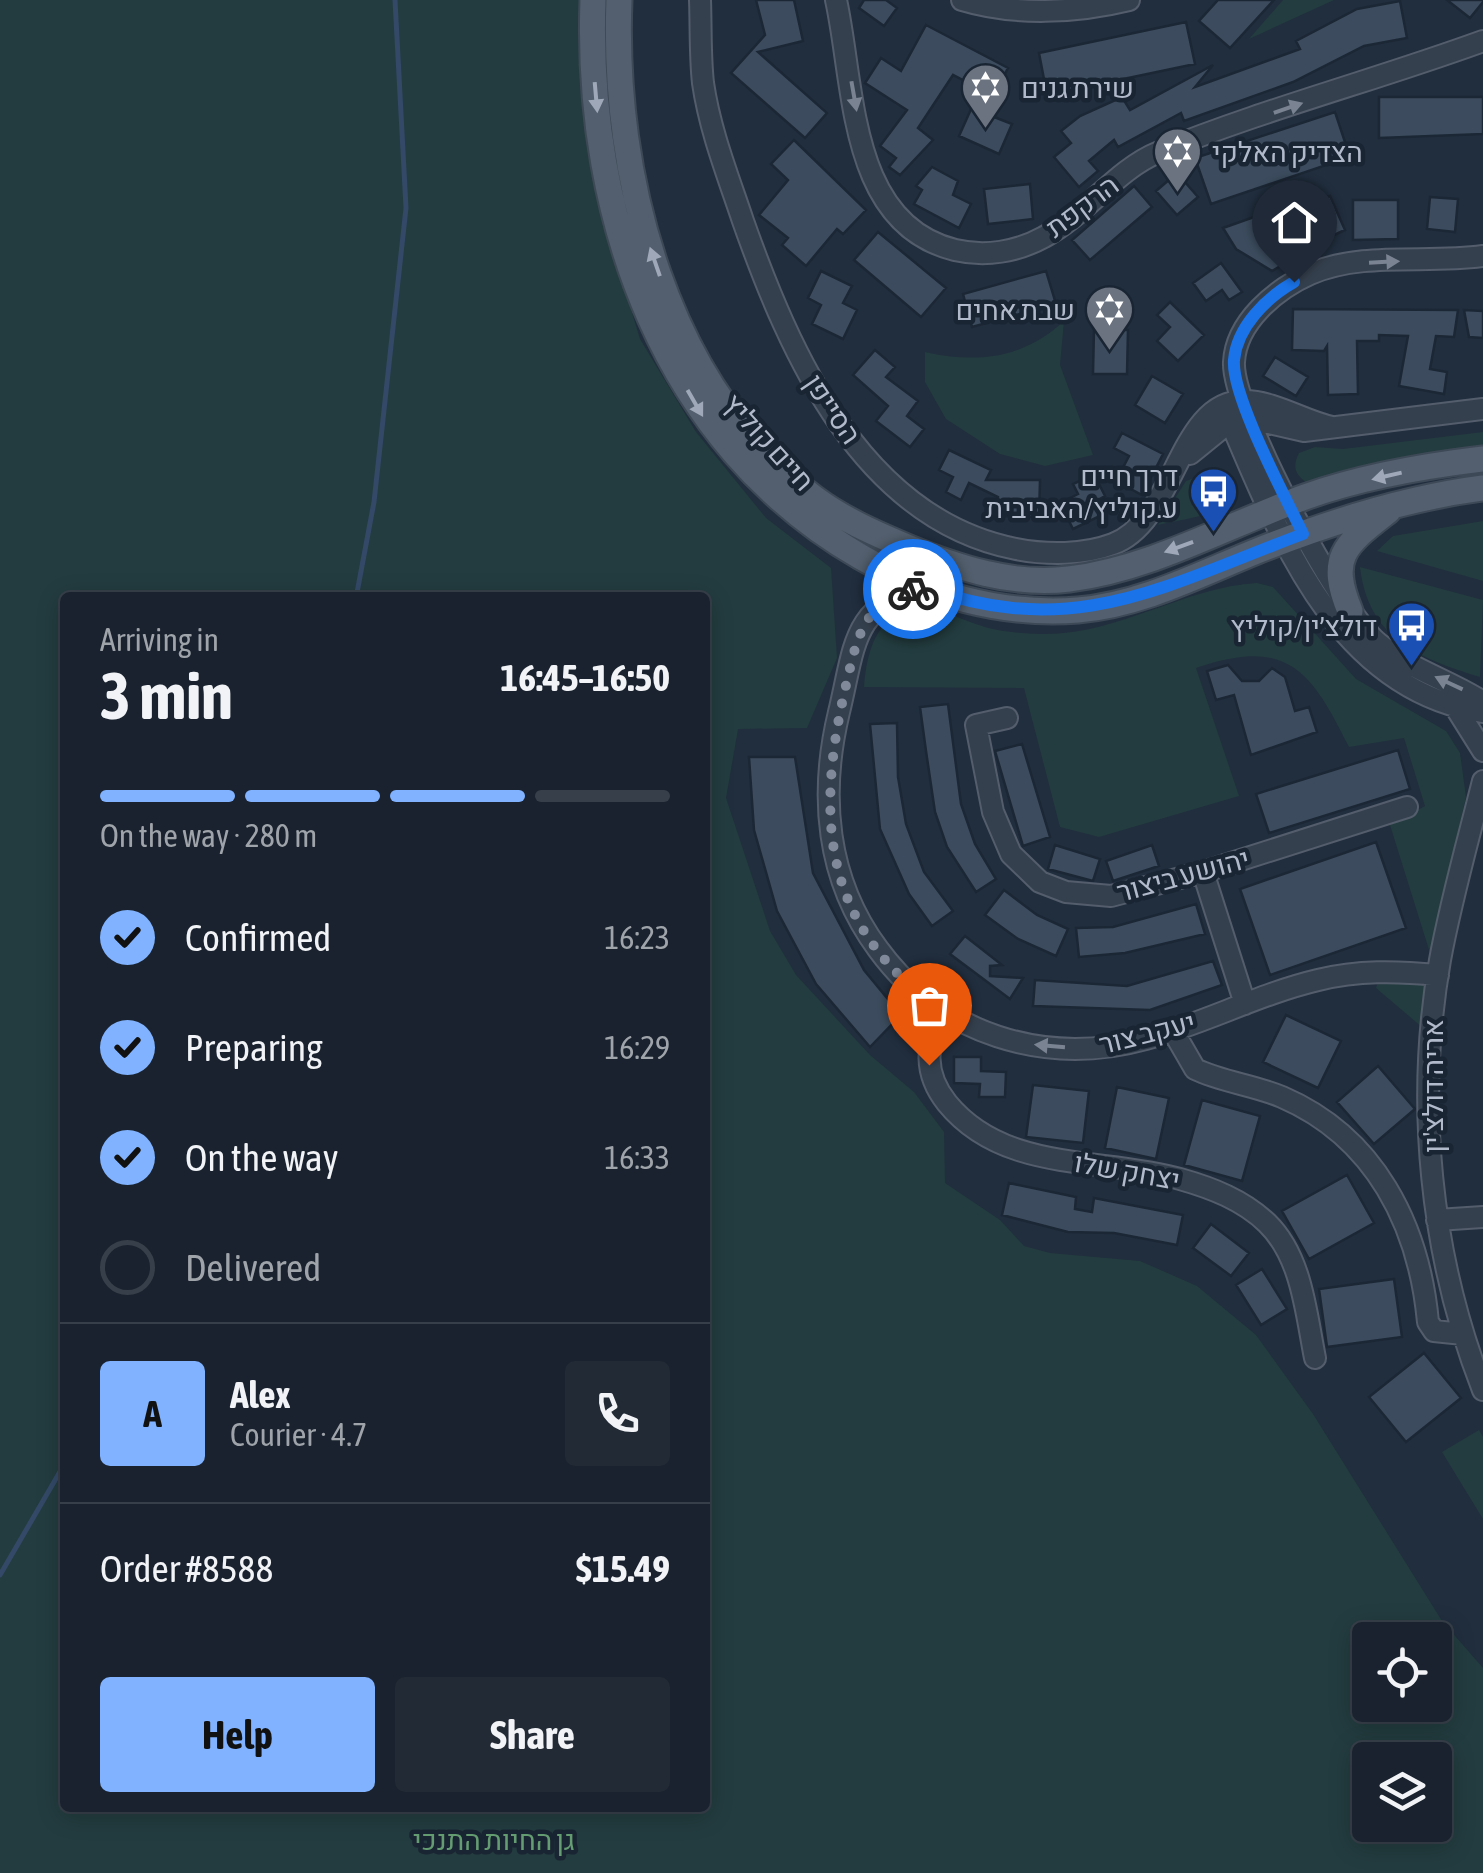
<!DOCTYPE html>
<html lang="en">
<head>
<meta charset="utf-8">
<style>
	:root { --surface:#19222e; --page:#222a36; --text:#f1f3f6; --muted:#9fa4aa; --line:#373f4a; --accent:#80b2ff }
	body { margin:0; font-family:"Asap Condensed",Heebo,sans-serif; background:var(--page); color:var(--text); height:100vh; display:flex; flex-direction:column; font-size:38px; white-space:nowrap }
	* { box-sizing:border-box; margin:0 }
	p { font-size:32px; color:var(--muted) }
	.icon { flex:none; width:55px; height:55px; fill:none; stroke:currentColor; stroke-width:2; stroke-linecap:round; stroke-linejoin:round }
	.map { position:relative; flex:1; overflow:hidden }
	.panel { position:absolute; left:60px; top:592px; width:650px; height:1220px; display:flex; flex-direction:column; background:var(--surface); border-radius:10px; box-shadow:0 5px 25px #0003,0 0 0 2px var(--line) }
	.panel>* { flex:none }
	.controls { position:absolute; left:1352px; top:1622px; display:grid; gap:20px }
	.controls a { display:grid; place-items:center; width:100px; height:100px; border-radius:10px; background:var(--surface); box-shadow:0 5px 25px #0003,0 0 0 2px var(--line); font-size:50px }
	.pin { position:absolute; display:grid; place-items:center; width:85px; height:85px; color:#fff; margin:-102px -42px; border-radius:50% 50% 50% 0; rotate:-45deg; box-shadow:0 0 10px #0007 }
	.pin .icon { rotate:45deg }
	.courier { position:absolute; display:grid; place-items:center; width:100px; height:100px; margin:-50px; border:8px solid #1a73e8; border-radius:50%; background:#fff; color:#222; box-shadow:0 2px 12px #0007 }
	.head em { font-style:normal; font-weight:700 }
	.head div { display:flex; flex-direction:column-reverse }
	.head { display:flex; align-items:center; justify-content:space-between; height:170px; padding:0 40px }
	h1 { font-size:65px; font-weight:700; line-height:75px }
	.bar { display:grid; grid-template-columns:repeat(4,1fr); gap:15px 10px; align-content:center; height:120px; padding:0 40px }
	.bar i { height:12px; border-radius:8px; background:var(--line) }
	.bar .selected { background:var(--accent) }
	.bar p { grid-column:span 4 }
	.line { display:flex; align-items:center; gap:25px; padding:0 40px; border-top:2px solid var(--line) }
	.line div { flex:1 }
	.round { display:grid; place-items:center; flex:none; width:105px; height:105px; border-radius:10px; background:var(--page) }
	ol { padding:0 40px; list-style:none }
	li { display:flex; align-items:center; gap:30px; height:110px }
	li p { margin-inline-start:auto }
	li .icon { padding:10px; border-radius:50%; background:var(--accent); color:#111; stroke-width:4 }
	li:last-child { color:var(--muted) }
	li i { width:55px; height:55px; border:5px solid var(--line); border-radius:50% }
	.cta { display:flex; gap:20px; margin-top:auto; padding:20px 40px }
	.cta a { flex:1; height:115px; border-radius:10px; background:var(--accent); color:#111; font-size:40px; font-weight:700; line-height:115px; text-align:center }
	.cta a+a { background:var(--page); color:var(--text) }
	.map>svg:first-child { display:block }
	.green { fill:#233c3f; fill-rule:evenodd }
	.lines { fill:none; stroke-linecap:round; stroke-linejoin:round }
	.stream { stroke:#334967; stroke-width:5 }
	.building { fill:#3c4c5e; stroke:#1c2735; stroke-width:2.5 }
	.minor-casing { stroke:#535d6c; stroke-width:24 }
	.major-casing { stroke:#3e4957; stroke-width:29 }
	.minor { stroke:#35404e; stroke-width:20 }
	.major { stroke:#535f6e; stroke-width:25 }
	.oneway { fill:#798392 }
	.oneway2 { fill:#9ea8b8 }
	.done { stroke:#7f8999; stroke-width:10; stroke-dasharray:0 18 }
	.route { stroke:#1a73e8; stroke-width:12 }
	.labels { text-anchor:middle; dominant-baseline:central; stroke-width:9; stroke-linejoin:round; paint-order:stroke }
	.poi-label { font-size:28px; fill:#b1baca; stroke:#1a2533; text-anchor:end }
	.street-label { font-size:28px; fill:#b1baca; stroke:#1a2533 }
	.park-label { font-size:28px; fill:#659d72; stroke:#1a2533 }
</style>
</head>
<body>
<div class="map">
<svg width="1483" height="1873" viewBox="0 0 1483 1873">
	<rect width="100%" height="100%" fill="#212e3e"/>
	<path class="green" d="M0 0H586L601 210 640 339 696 432 766 518 831 568 837 658 807 728 738 729 726 798 770 931 796 975 870 1055 914 1092 944 1132 945 1183 1000 1220 1024 1246 1050 1253 1140 1261 1197 1286 1256 1335 1313 1414 1442 1621 1483 1668V1873H0ZM65 598H705V1808H65ZM1370 1640H1435V1705H1370ZM1370 1760H1435V1825H1370Z
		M1283 0H1334L1249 39Z
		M1064 321 1060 365 1093 455 1045 466 1000 454 946 419 925 382V352C978 364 1024 358 1064 321Z
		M1483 432V452L1307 483C1295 474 1292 467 1299 453L1315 447 1343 449Z
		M1220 468 1237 493C1227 516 1181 519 1158 525L1186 481Z
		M1483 521V581L1377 551 1393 536Z
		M1360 567 1483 600 1480 677C1418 658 1368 638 1360 567Z
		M1257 583 1273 587 1356 679 1446 731 1460 753 1466 797 1430 953 1390 825 1425 806 1404 738 1349 747C1311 671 1288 636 1196 668L1239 796 1099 837 1060 827 1024 688 864 687C866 661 872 627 898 615 929 600 950 616 979 625 998 632 1020 633 1040 634 1117 636 1183 587 1257 583Z
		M1379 979H1429L1423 1028 1376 988Z
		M1479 1430 1483 1437V1519L1442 1452Z"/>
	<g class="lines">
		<path class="stream" d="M356 598 374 502 406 208 395 0
			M0 1575 65 1463"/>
	</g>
	<path class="building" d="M756 0H794L803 41 758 52 827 113 805 138 731 73 765 35Z
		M864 0H886L897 8 884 26 859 8Z
		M1218 0H1274L1230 48 1199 21Z
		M1447 0H1483V2L1470 18Z
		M1400 1 1407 38 1364 46 1293 82 1184 121 1181 113 1118 147 1114 140 1089 161 1098 171 1079 187 1054 157 1071 143 1061 131 1080 116 1122 97 1130 110 1213 65 1195 87 1300 49 1296 41 1357 9Z
		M1186 22 1195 64 1047 95 1039 53Z
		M926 25 1008 68 984 113 1012 124 999 154 959 136 980 89 953 75 918 128 933 140 900 175 889 167 896 158 880 146 907 110 865 83 881 58 901 71Z
		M1379 97H1483V134L1379 138Z
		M1335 112 1350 157 1211 204 1195 158Z
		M794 140 866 210 843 234 837 229 806 266 782 245 788 238 759 215 788 180 771 164Z
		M932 167 958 181 953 195 971 204 959 228 914 204 922 190 916 186Z
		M1177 173 1198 197 1177 215 1156 191Z
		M1030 184 1033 219 988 224 984 189Z
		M1134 186 1152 207 1090 260 1072 240Z
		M1330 196 1345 230 1290 255 1292 259 1272 271 1236 249 1223 228 1268 212 1273 221Z
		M1430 197 1458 199 1455 232 1427 229Z
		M1353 200H1398V239L1353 240Z
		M878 232 946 288 921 317 854 260Z
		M1221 263 1242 292 1229 300 1222 290 1206 301 1193 283Z
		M821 271 852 286 843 303 857 310 843 339 812 324 821 305 808 298Z
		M1046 271 1056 304 972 327 963 294Z
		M1170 302 1204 335 1178 361 1157 341 1170 327 1157 315Z
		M1293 309 1458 310 1454 337 1436 336 1430 369 1447 372 1444 394 1399 386 1408 336 1379 335V341H1357L1358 394 1328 395 1327 346 1324 351 1292 350Z
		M1464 310 1483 311V338L1469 337Z
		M1094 329 1128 330 1127 374H1093Z
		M875 350 895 367 886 377 918 401 907 416 924 429 910 447 876 421 888 406 853 375Z
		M1275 357 1308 377 1296 396 1263 376Z
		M1152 376 1183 394 1165 423 1135 405Z
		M1122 433 1163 454 1142 495 1116 481 1129 456 1114 448Z
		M949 450 991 470 986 480H1040L1039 517 997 516 998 497 969 483 961 500 946 492 953 477 939 470Z
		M1094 474 1105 496 1096 501 1102 515 1073 529 1060 503 1078 494 1073 484Z
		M1228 665 1242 681H1259L1272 668 1285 677 1295 711 1309 707 1317 732 1251 755 1234 695 1216 700 1207 671Z
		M948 704 961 804 975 844 996 879 976 892 947 847 935 812 926 751 920 707Z
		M897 723 898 777 906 824 924 872 953 911 932 926 909 894 880 829 870 724Z
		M1022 744 1050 837 1023 846 995 751Z
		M1398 750 1410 789 1269 833 1256 794Z
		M749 757H795L813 873 864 970 901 1015 870 1047 816 984 777 911 754 830Z
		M1376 842 1406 928 1270 975 1240 889Z
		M1055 845 1100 859 1093 881 1048 869Z
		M1152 845 1159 866 1113 881 1106 861Z
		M1004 890 1037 915 1068 929 1056 956 1018 939 985 915Z
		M1196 904 1205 934 1125 953 1079 957 1076 928 1113 927Z
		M965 936 1002 965 990 966V976L1023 978 1010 999 950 954Z
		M1213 961 1222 985 1150 1010 1033 1006 1035 980 1127 986Z
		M1286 1015 1341 1041 1318 1088 1263 1062Z
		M954 1057H981V1071L1006 1072 1005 1097H979L980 1084 954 1083Z
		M1378 1066 1415 1109 1374 1144 1337 1102Z
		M1033 1085 1089 1091 1083 1143 1026 1137Z
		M1117 1087 1169 1098 1156 1159 1105 1148Z
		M1202 1100 1260 1116 1242 1181 1184 1165Z
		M1347 1175 1374 1223 1309 1259 1282 1211Z
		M1009 1183 1076 1197 1075 1209 1092 1212 1094 1198 1183 1215 1177 1245 1114 1233 1068 1232 1002 1215Z
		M1211 1224 1249 1253 1231 1276 1193 1248Z
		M1262 1269 1287 1309 1261 1325 1236 1285Z
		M1394 1279 1402 1337 1327 1347 1319 1289Z
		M1424 1353 1461 1398 1406 1442 1369 1397Z"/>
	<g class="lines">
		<defs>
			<path id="minor" d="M700 0C701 28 700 56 703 83 710 131 728 176 743 221 790 354 862 519 1016 549 1047 555 1084 555 1113 544 1176 521 1178 399 1245 401 1274 401 1304 421 1332 427
				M836 0C855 86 848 224 955 250 985 257 1017 252 1044 237 1086 215 1115 170 1159 152 1265 109 1376 80 1483 41
				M962 0C1015 16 1076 13 1129 0
				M1483 256C1427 264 1363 251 1310 274 1276 289 1236 322 1234 362 1231 409 1339 611 1378 643 1409 669 1449 680 1483 702
				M1244 401 1233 407 1231 423C1281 540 1339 691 1483 712
				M1190 454 1222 428 1247 418 1304 431 1483 409
				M924 587C851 605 855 647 839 712 819 795 826 879 878 949 940 1034 1045 1067 1146 1039 1205 1023 1259 994 1318 980 1358 970 1397 971 1438 975
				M1456 708 1483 751
				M1007 718 976 725 993 812 1011 854 1040 882 1066 892 1111 896 1203 872 1407 807
				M1483 781C1468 841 1451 900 1440 960 1415 1102 1430 1255 1483 1390
				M1203 872 1245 1004
				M942 1011C926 1044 923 1073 947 1103 1004 1173 1101 1157 1180 1179 1212 1188 1243 1200 1267 1223 1302 1257 1306 1313 1315 1358
				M1173 1031 1195 1069C1222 1082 1254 1085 1282 1097 1375 1137 1419 1225 1428 1322L1434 1331 1463 1334
				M1437 1220 1483 1217"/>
			<path id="major" d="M593 0C585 218 664 444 861 557 925 594 1003 616 1078 610 1141 605 1200 574 1257 551 1330 522 1405 498 1483 488
				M619 0C612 177 665 386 814 498 842 519 874 533 907 547 958 568 1013 586 1069 579 1151 569 1228 525 1305 497 1361 477 1424 466 1483 459
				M1350 611C1327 556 1346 544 1388 511"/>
		</defs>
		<use href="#minor" class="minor-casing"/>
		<use href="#major" class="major-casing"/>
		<use href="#minor" class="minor"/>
		<use href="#major" class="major"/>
	</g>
	<defs><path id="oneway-solid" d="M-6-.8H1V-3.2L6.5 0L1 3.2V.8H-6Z" transform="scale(2.5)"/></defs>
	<g class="oneway">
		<use href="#oneway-solid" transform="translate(854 96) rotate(80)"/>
		<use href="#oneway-solid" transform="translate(1288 108) rotate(-19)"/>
		<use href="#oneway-solid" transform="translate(1384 262) rotate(-3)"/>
		<use href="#oneway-solid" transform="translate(1449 683) rotate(-155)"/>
		<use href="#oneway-solid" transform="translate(1050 1046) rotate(-175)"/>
	</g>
	<g class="oneway2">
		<use href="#oneway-solid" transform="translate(596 97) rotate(85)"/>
		<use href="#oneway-solid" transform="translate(655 262) rotate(-109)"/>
		<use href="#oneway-solid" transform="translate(695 403) rotate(60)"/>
		<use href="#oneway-solid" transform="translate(1387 476) rotate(167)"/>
		<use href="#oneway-solid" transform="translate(1179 547) rotate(160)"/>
	</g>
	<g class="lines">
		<path class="done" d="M913 589C865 601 857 637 847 681 815 815 820 925 942 1011L929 1045V1065"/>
		<path class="route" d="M913 589 924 587C1074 642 1166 585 1303 534 1286 498 1231 396 1234 360 1237 327 1266 298 1294 282"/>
	</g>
	<defs>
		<symbol id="synagogue-pin" viewBox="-11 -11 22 30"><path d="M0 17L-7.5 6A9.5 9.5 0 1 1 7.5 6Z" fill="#6b7280" stroke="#1a2533"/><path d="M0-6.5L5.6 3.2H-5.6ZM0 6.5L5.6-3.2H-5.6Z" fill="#fff"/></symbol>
		<symbol id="bus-pin" viewBox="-11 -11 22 30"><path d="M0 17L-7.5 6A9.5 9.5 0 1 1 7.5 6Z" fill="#1a4fb4" stroke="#1a2533"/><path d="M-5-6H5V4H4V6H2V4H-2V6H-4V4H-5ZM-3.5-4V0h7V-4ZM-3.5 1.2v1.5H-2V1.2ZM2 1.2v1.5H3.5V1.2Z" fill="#fff"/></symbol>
	</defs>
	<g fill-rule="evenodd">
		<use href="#synagogue-pin" x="958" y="60" width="55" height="75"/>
		<use href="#synagogue-pin" x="1150" y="124" width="55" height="75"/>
		<use href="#synagogue-pin" x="1082" y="282" width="55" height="75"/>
		<use href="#bus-pin" x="1186" y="464" width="55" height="75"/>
		<use href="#bus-pin" x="1384" y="598" width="55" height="75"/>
	</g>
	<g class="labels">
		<g class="poi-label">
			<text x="1021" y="88" text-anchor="start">שירת גנים</text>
			<text x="1212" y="152" text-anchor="start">הצדיק האלקי</text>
			<text x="1075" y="310">שבת אחים</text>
			<text x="1178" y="476">דרך חיים<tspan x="1178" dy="32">ע.קוליץ/האביבית</tspan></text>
			<text x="1377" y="626">דולצ׳ין/קוליץ</text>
		</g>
		<g class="street-label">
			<text transform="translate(1082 206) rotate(-37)">הרקפת</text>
			<text transform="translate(833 409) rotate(56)">הסייפן</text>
			<text transform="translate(769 442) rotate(48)">חיים קוליץ</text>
			<text transform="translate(1183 875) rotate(-15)">יהושע ביצור</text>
			<text transform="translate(1147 1033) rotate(-14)">יעקב צור</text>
			<text transform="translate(1433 1086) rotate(-90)">אריה דולצ'ין</text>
			<text transform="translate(1127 1171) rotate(10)">יצחק שלו</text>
		</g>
		<g class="park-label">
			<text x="494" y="1840">גן החיות התנכי</text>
		</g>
	</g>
</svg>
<div class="controls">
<a><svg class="icon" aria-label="locate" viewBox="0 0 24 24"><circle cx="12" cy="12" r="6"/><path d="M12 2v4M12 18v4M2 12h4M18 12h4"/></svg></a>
<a><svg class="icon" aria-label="layers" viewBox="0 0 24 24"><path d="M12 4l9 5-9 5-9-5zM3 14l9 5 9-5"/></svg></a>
</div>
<div class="pin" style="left:929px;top:1065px;background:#ea580c"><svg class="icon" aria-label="bag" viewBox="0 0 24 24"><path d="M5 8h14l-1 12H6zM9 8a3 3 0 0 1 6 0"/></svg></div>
<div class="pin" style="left:1294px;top:282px;background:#1f2937"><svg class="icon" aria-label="home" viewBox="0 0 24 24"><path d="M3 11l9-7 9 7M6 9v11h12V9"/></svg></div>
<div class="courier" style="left:913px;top:589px"><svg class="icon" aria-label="bike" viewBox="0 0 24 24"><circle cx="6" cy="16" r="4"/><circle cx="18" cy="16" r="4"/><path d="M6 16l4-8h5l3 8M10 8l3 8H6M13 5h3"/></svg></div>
<section class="panel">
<div class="head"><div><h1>3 min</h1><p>Arriving in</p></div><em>16:45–16:50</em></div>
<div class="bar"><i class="selected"></i><i class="selected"></i><i class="selected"></i><i></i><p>On the way · 280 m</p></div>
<ol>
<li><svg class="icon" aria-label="check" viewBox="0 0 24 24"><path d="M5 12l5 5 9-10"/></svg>Confirmed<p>16:23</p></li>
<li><svg class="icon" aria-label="check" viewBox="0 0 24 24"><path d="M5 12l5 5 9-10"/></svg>Preparing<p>16:29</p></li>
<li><svg class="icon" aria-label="check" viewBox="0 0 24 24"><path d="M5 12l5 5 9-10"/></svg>On the way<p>16:33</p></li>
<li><i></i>Delivered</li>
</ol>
<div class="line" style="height:180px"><b class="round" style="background:var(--accent);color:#111">A</b><div><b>Alex</b><p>Courier · 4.7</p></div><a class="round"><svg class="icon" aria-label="phone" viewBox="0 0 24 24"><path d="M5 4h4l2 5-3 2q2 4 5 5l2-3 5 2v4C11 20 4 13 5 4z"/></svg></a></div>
<div class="line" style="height:130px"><div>Order #8588</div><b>$15.49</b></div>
<div class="cta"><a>Help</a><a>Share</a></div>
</section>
</div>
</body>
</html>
